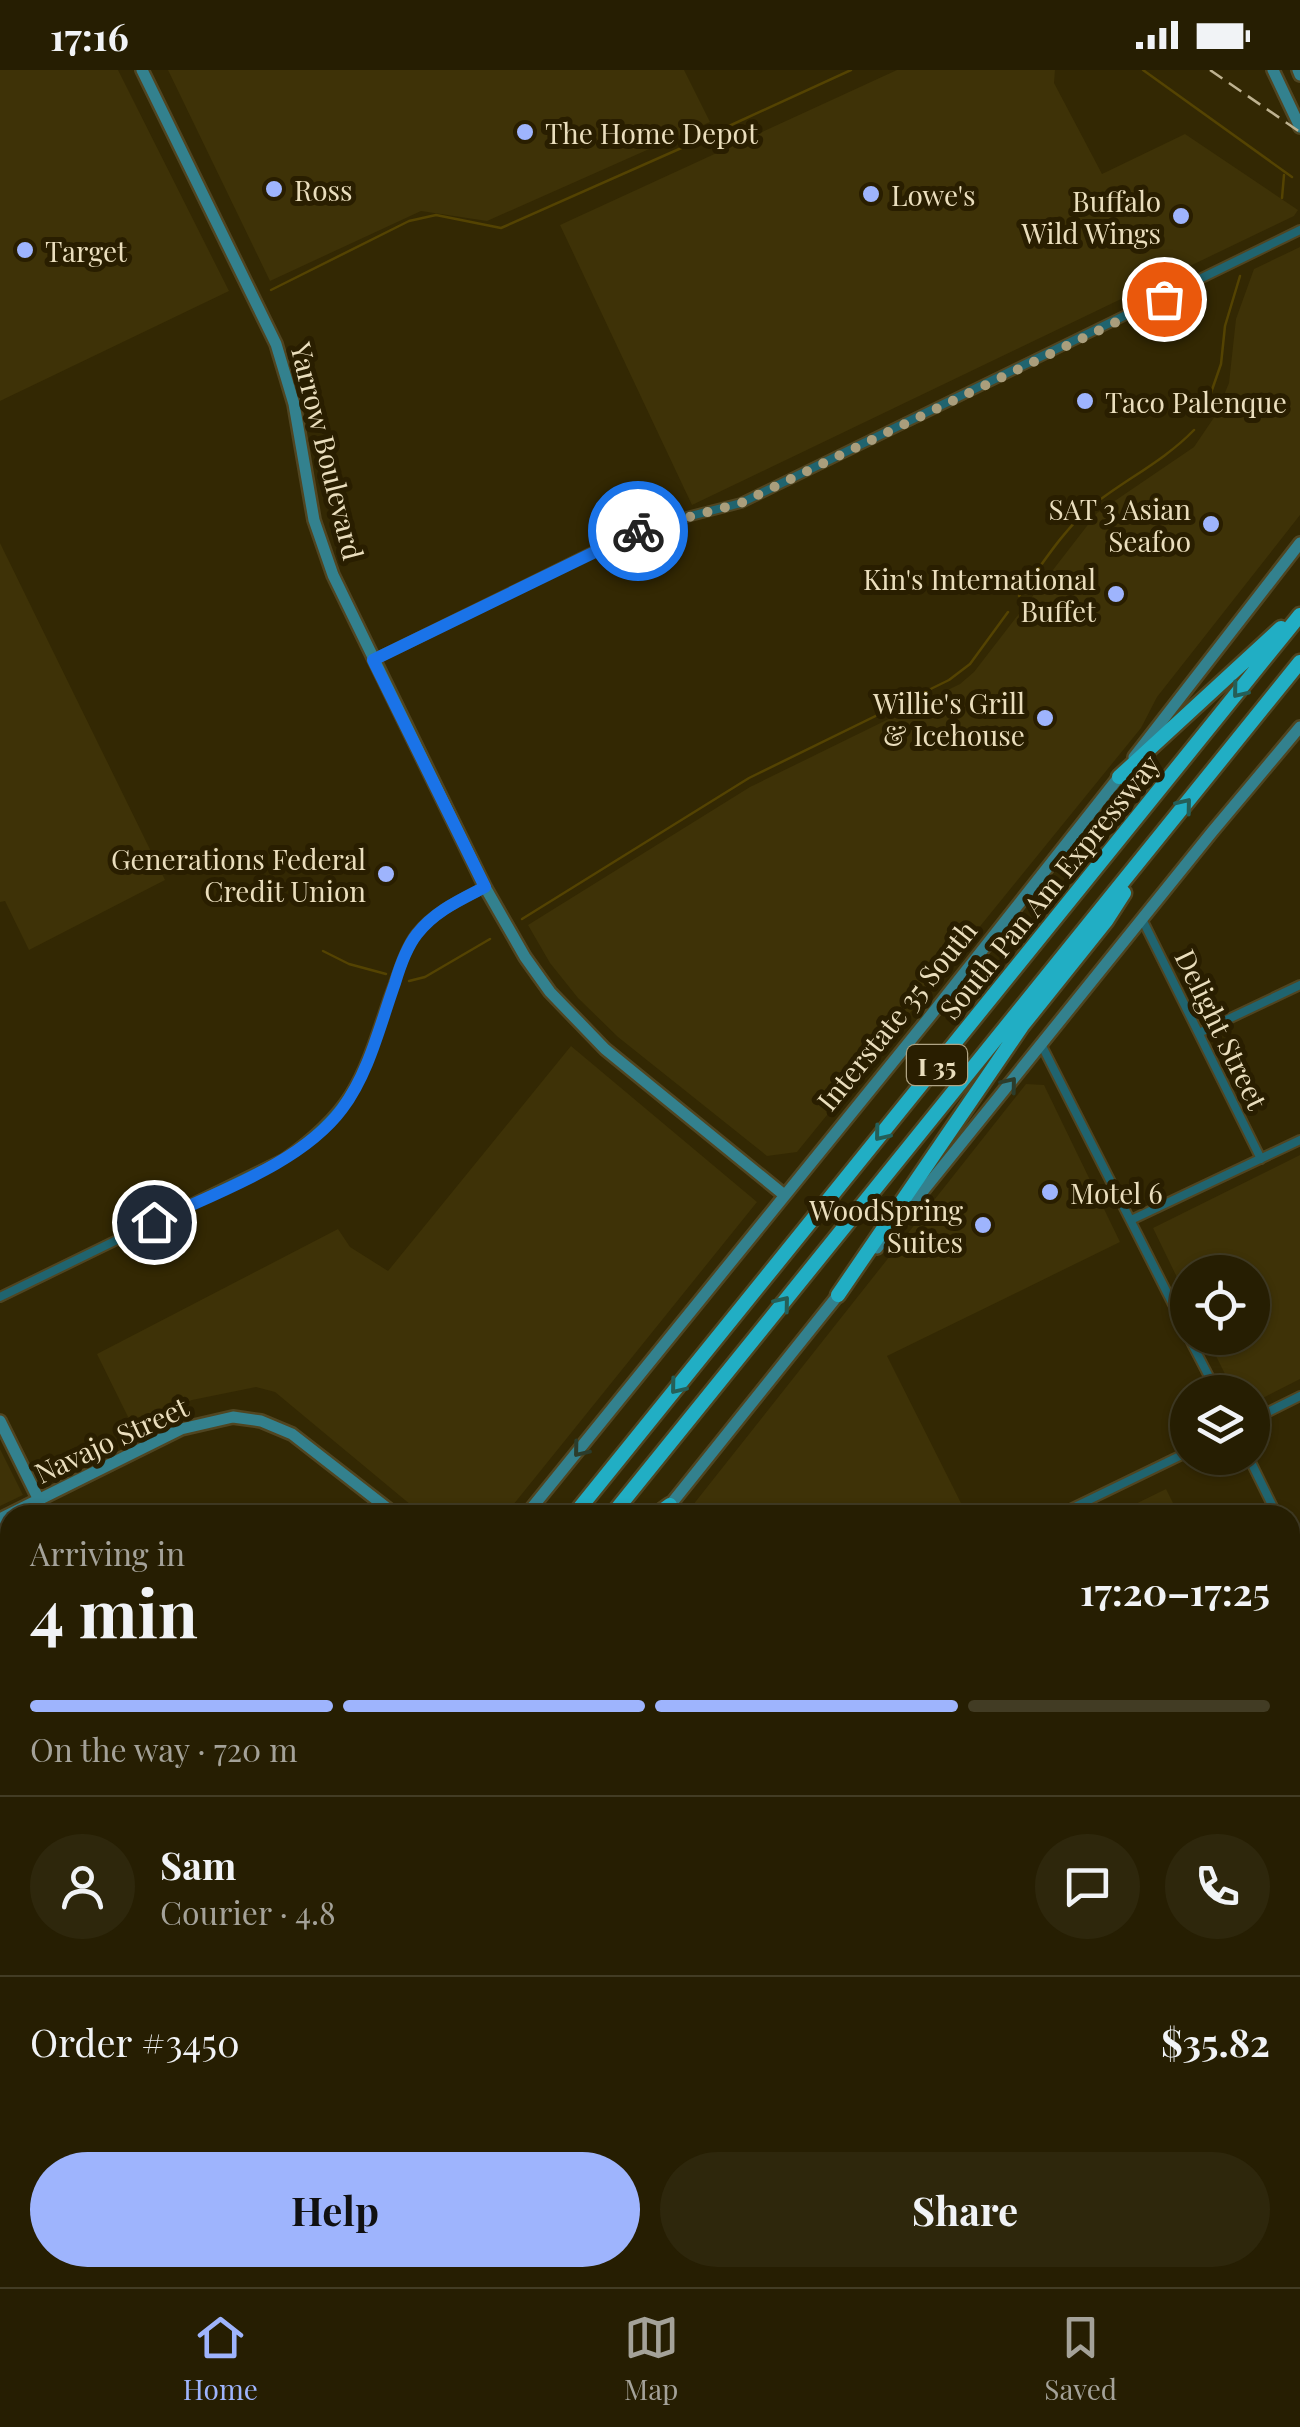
<!DOCTYPE html>
<html lang="en">
<head>
<meta charset="utf-8">
<style>
	:root { --surface:#261e02; --page:#2e270c; --text:#f1f3f6; --muted:#a4a299; --line:#423c24; --accent:#9eb4fd }
	body { margin:0; font-family:"Playfair Display",serif; background:var(--page); color:var(--text); height:100vh; display:flex; flex-direction:column; font-size:38px; white-space:nowrap }
	* { box-sizing:border-box; margin:0 }
	p { font-size:32px; color:var(--muted) }
	.icon { flex:none; width:55px; height:55px; fill:none; stroke:currentColor; stroke-width:2; stroke-linecap:round; stroke-linejoin:round }
	.map { position:relative; flex:1; overflow:hidden }
	.side { position:absolute; left:0px; top:1435px; width:1300px; height:782px; display:flex; flex-direction:column; background:var(--surface); border-radius:30px 30px 0 0; box-shadow:0 2px 8px #0004,0 0 0 2px var(--line) }
	.side>* { flex:none }
	.tools { position:absolute; left:1170px; top:1185px; display:grid; gap:20px }
	.tools a { display:grid; place-items:center; width:100px; height:100px; border-radius:50%; background:var(--surface); box-shadow:0 2px 8px #0004,0 0 0 2px var(--line); font-size:50px }
	.pin { position:absolute; display:grid; place-items:center; width:85px; height:85px; color:#fff; margin:-42px; border:5px solid #fff; border-radius:50%; box-shadow:0 2px 10px #0007 }
	.courier { position:absolute; display:grid; place-items:center; width:100px; height:100px; margin:-50px; border:8px solid #1a73e8; border-radius:50%; background:#fff; color:#222; box-shadow:0 2px 12px #0007 }
	.overview em { font-style:normal; font-weight:700 }
	.overview div { display:flex; flex-direction:column-reverse }
	.overview { display:flex; align-items:center; justify-content:space-between; height:170px; padding:0 30px }
	h1 { font-size:65px; font-weight:700; line-height:75px }
	.bar { display:grid; grid-template-columns:repeat(4,1fr); gap:15px 10px; align-content:center; height:120px; padding:0 30px }
	.bar i { height:12px; border-radius:8px; background:var(--line) }
	.bar .current { background:var(--accent) }
	.bar p { grid-column:span 4 }
	.line { display:flex; align-items:center; gap:25px; padding:0 30px; border-top:2px solid var(--line) }
	.line div { flex:1 }
	.round { display:grid; place-items:center; flex:none; width:105px; height:105px; border-radius:52px; background:var(--page) }
	.cta { display:flex; gap:20px; margin-top:auto; padding:20px 30px }
	.cta a { flex:1; height:115px; border-radius:60px; background:var(--accent); color:#111; font-size:40px; font-weight:700; line-height:115px; text-align:center }
	.cta a+a { background:var(--page); color:var(--text) }
	.status { display:flex; justify-content:space-between; align-items:center; height:70px; padding:0 50px; background:var(--surface); direction:ltr }
	.status svg { height:28px; fill:currentColor }
	.tabs { display:flex; justify-content:space-around; align-items:center; height:140px; border-top:2px solid var(--line); background:var(--surface); font-size:28px; color:var(--muted) }
	.tabs a { display:grid; justify-items:center; gap:5px }
	.tabs .current { color:var(--accent) }
	.map>svg:first-child { display:block }
	.built { fill:#3e3207 }
	.forest { fill:url(#forest-crowns) }
	.lines { fill:none; stroke-linecap:round; stroke-linejoin:round }
	.stream { stroke:#544302; stroke-width:2.5 }
	.street-casing { stroke:#504521; stroke-width:12 }
	.secondary-casing { stroke:#504521; stroke-width:16 }
	.highway-casing { stroke:#504521; stroke-width:19 }
	.street { stroke:#20646f; stroke-width:8 }
	.secondary { stroke:#33818e; stroke-width:11 }
	.highway { stroke:#21aec4; stroke-width:14 }
	.rail { stroke:#beb290; stroke-width:2.5; stroke-dasharray:15 8; stroke-linecap:butt }
	.oneway { stroke:#255f58 }
	.oneway2 { stroke:#2c3c2b }
	.done { stroke:#aa9e7c; stroke-width:10; stroke-dasharray:0 18 }
	.route { stroke:#1a73e8; stroke-width:12 }
	.poi-dot { fill:#9eb4fd; stroke:#291e00; stroke-width:4 }
	.labels { text-anchor:middle; dominant-baseline:central; stroke-width:10; stroke-linejoin:round; paint-order:stroke }
	.shield { fill:#291e00; stroke:#b0a484; stroke-width:2.5 }
	.shield-label { font-size:25px; font-weight:bold; fill:#eadebd }
	.poi-label { font-size:28px; fill:#eadebd; stroke:#291e00; text-anchor:start }
	.street-label { font-size:28px; fill:#eadebd; stroke:#291e00 }
</style>
</head>
<body>
<div class="status"><b>17:16</b><svg viewBox="0 0 49 12"><path d="M0 12V9h3v3zM5 12V6h3v6zM10 12V3h3v9zM15 12V0h3v12zM26 1h20v11H26zM47 4h2v5h-2z"/></svg></div>
<div class="map">
<svg width="1300" height="2217" viewBox="0 0 1300 2217">
	<defs>
		<pattern id="forest-crowns" width="20" height="18" patternUnits="userSpaceOnUse" patternTransform="scale(2.5)"><rect width="20" height="18" fill="#8b2d1f"/><path d="M2 6a3 3 0 1 1 6 0M12 15a3 3 0 1 1 6 0" fill="none" stroke="#9c4b3e"/></pattern>
	</defs>
	<rect width="100%" height="100%" fill="#332803"/>
	<path class="built" d="M0 0H118L229 221 0 331Z
		M168 0H684L710 52 487 151 421 141 270 211Z
		M897 0H1055L1054 13 1102 104 1185 64 1298 140 1294 146 692 435 560 155Z
		M1300 177V445L1157 627 1141 658 797 1082 767 1086 618 967 578 928 550 893 528 855 750 717 960 614 974 602 1097 443 1194 377 1215 346 1229 313 1236 249 1254 199Z
		M0 473 165 810 29 880 5 831 0 832Z
		M571 976 757 1132 505 1445H423L275 1322 256 1317 192 1330 132 1355 97 1284 338 1159 350 1177 388 1201Z
		M1026 1014 1044 1015 1120 1172 887 1286 967 1445H685Z
		M1300 1085V1309L1253 1333 1252 1322H1234L1207 1268H1252V1202H1188L1187 1228 1153 1158Z
		M0 1379 23 1425 0 1436Z
		M1166 1419 1179 1445H1113Z
		M1290 1670 1300 1691V2053L1290 2033Z
		M1298 2110 1300 2217H1079L1099 2208H1290V2114Z"/>
	<path class="forest" d="M273 2208H478L482 2217H270Z"/>
	<g class="lines">
		<path class="stream" d="M1143 0 1292 107
			M729 56 851 0
			M1282 128 1284 105
			M271 220 409 151 436 145 501 158 713 64
			M1205 340 1221 294 1225 256 1240 206
			M1019 526C1041 496 1063 460 1093 435 1126 409 1164 391 1194 360
			M522 849 749 708 949 610 970 594 1008 542
			M323 881 349 894 386 904
			M409 911 425 907 490 869"/>
		<defs>
			<path id="street" d="M373 590 621 468 652 456 741 433 1300 160
				M1142 849 1261 1089
				M1199 963 1300 915
				M1041 974 1188 1264
				M1131 1150 1300 1070
				M0 1227 283 1089C355 1039 362 1006 389 927 397 907 403 882 416 864 435 841 460 830 485 817
				M1189 1268 1217 1322
				M1252 1350 1300 1326
				M1249 1388 1277 1445
				M1058 1445 1188 1382
				M0 1461 10 1481
				M1290 1471 1300 1491
				M0 1593 10 1588
				M3 1735 10 1731
				M0 1878 10 1873
				M0 1963 10 1959"/>
			<path id="secondary" d="M142 0 276 274 294 334 314 450 333 505 485 817 525 887 550 922 605 979 783 1124
				M1273 0 1300 57
				M1298 0 1300 5
				M1134 687 1300 473
				M877 1178 1212 762 1300 657
				M0 1351 39 1430
				M667 1439 843 1219
				M526 1445 931 945 1123 702
				M0 1449 181 1359 233 1347 261 1351 292 1364 396 1445
				M1290 2065 1300 2083
				M0 2096 10 2084
				M256 2217 259 2208"/>
			<path id="highway" d="M1119 707 1281 558
				M838 1225 1022 956 1106 851 1124 823
				M574 1445 1300 545
				M612 1445 1300 592
				M656 1445 670 1435
				M0 2156 10 2144
				M218 2217 222 2208"/>
		</defs>
		<use href="#street" class="street-casing"/>
		<use href="#secondary" class="secondary-casing"/>
		<use href="#highway" class="highway-casing"/>
		<use href="#street" class="street"/>
		<use href="#secondary" class="secondary"/>
		<use href="#highway" class="highway"/>
		<path class="rail" d="M1210 0 1300 62"/>
	</g>
	<defs><path id="oneway-chevron" d="M-2-3.5L2.5 0L-2 3.5" fill="none" stroke-width="1.6" stroke-linecap="round" stroke-linejoin="round" transform="scale(2.5)"/></defs>
	<g class="oneway">
		<use href="#oneway-chevron" transform="translate(1239 621) rotate(129)"/>
		<use href="#oneway-chevron" transform="translate(1185 735) rotate(-51)"/>
		<use href="#oneway-chevron" transform="translate(881 1064) rotate(129)"/>
		<use href="#oneway-chevron" transform="translate(783 1233) rotate(-51)"/>
		<use href="#oneway-chevron" transform="translate(677 1317) rotate(129)"/>
	</g>
	<g class="oneway2">
		<use href="#oneway-chevron" transform="translate(1010 1014) rotate(-51)"/>
		<use href="#oneway-chevron" transform="translate(580 1380) rotate(129)"/>
	</g>
	<g class="lines">
		<path class="done" d="M638 461 741 433 1164 229"/>
		<path class="route" d="M154 1152C214 1123 301 1094 342 1039 369 1003 380 955 395 913 400 896 406 878 417 864 435 841 460 830 485 817L373 590 638 461"/>
	</g>
	<g class="poi-dot">
		<circle cx="525" cy="62" r="10"/>
		<circle cx="274" cy="119" r="10"/>
		<circle cx="871" cy="124" r="10"/>
		<circle cx="1181" cy="146" r="10"/>
		<circle cx="25" cy="180" r="10"/>
		<circle cx="1085" cy="331" r="10"/>
		<circle cx="1211" cy="454" r="10"/>
		<circle cx="1116" cy="524" r="10"/>
		<circle cx="1045" cy="648" r="10"/>
		<circle cx="386" cy="804" r="10"/>
		<circle cx="1050" cy="1122" r="10"/>
		<circle cx="983" cy="1155" r="10"/>
	</g>
	<g class="labels">
		<rect class="shield" x="907" y="975" width="60" height="40" rx="8"/>
		<g class="shield-label">
			<text x="937" y="995">I 35</text>
		</g>
		<g class="poi-label">
			<text x="545" y="62">The Home Depot</text>
			<text x="294" y="119">Ross</text>
			<text x="891" y="124">Lowe's</text>
			<text x="1161" y="130" text-anchor="end">Buffalo<tspan x="1161" dy="32">Wild Wings</tspan></text>
			<text x="45" y="180">Target</text>
			<text x="1105" y="331">Taco Palenque</text>
			<text x="1191" y="438" text-anchor="end">SAT 3 Asian<tspan x="1191" dy="32">Seafoo</tspan></text>
			<text x="1096" y="508" text-anchor="end">Kin's International<tspan x="1096" dy="32">Buffet</tspan></text>
			<text x="1025" y="632" text-anchor="end">Willie's Grill<tspan x="1025" dy="32">&amp; Icehouse</tspan></text>
			<text x="366" y="788" text-anchor="end">Generations Federal<tspan x="366" dy="32">Credit Union</tspan></text>
			<text x="1070" y="1122">Motel 6</text>
			<text x="963" y="1139" text-anchor="end">WoodSpring<tspan x="963" dy="32">Suites</tspan></text>
		</g>
		<g class="street-label">
			<text transform="translate(328 381) rotate(76)">Yarrow Boulevard</text>
			<text transform="translate(1049 816) rotate(-51)">South Pan Am Expressway</text>
			<text transform="translate(896 945) rotate(-51)">Interstate 35 South</text>
			<text transform="translate(1222 959) rotate(64)">Delight Street</text>
			<text transform="translate(111 1369) rotate(-25)">Navajo Street</text>
		</g>
	</g>
</svg>
<div class="tools">
<a><svg class="icon" aria-label="locate" viewBox="0 0 24 24"><circle cx="12" cy="12" r="6"/><path d="M12 2v4M12 18v4M2 12h4M18 12h4"/></svg></a>
<a><svg class="icon" aria-label="layers" viewBox="0 0 24 24"><path d="M12 4l9 5-9 5-9-5zM3 14l9 5 9-5"/></svg></a>
</div>
<div class="pin" style="left:1164px;top:229px;background:#ea580c"><svg class="icon" aria-label="bag" viewBox="0 0 24 24"><path d="M5 8h14l-1 12H6zM9 8a3 3 0 0 1 6 0"/></svg></div>
<div class="pin" style="left:154px;top:1152px;background:#1f2937"><svg class="icon" aria-label="home" viewBox="0 0 24 24"><path d="M3 11l9-7 9 7M6 9v11h12V9"/></svg></div>
<div class="courier" style="left:638px;top:461px"><svg class="icon" aria-label="bike" viewBox="0 0 24 24"><circle cx="6" cy="16" r="4"/><circle cx="18" cy="16" r="4"/><path d="M6 16l4-8h5l3 8M10 8l3 8H6M13 5h3"/></svg></div>
<section class="side">
<div class="overview"><div><h1>4 min</h1><p>Arriving in</p></div><em>17:20–17:25</em></div>
<div class="bar"><i class="current"></i><i class="current"></i><i class="current"></i><i></i><p>On the way · 720 m</p></div>
<div class="line" style="height:180px"><a class="round"><svg class="icon" aria-label="person" viewBox="0 0 24 24"><circle cx="12" cy="8" r="4"/><path d="M4 21q1-7 8-7t8 7"/></svg></a><div><b>Sam</b><p>Courier · 4.8</p></div><a class="round"><svg class="icon" aria-label="chat" viewBox="0 0 24 24"><path d="M4 5h16v11H9l-5 4z"/></svg></a><a class="round"><svg class="icon" aria-label="phone" viewBox="0 0 24 24"><path d="M5 4h4l2 5-3 2q2 4 5 5l2-3 5 2v4C11 20 4 13 5 4z"/></svg></a></div>
<div class="line" style="height:130px"><div>Order #3450</div><b>$35.82</b></div>
<div class="cta"><a>Help</a><a>Share</a></div>
</section>
</div>
<nav class="tabs">
<a class="current"><svg class="icon" aria-label="home" viewBox="0 0 24 24"><path d="M3 11l9-7 9 7M6 9v11h12V9"/></svg>Home</a>
<a><svg class="icon" aria-label="map" viewBox="0 0 24 24"><path d="M3 6l6-2 6 2 6-2v14l-6 2-6-2-6 2zM9 4v14M15 6v14"/></svg>Map</a>
<a><svg class="icon" aria-label="saved" viewBox="0 0 24 24"><path d="M7 4h10v16l-5-4-5 4z"/></svg>Saved</a>
</nav>
</body>
</html>
